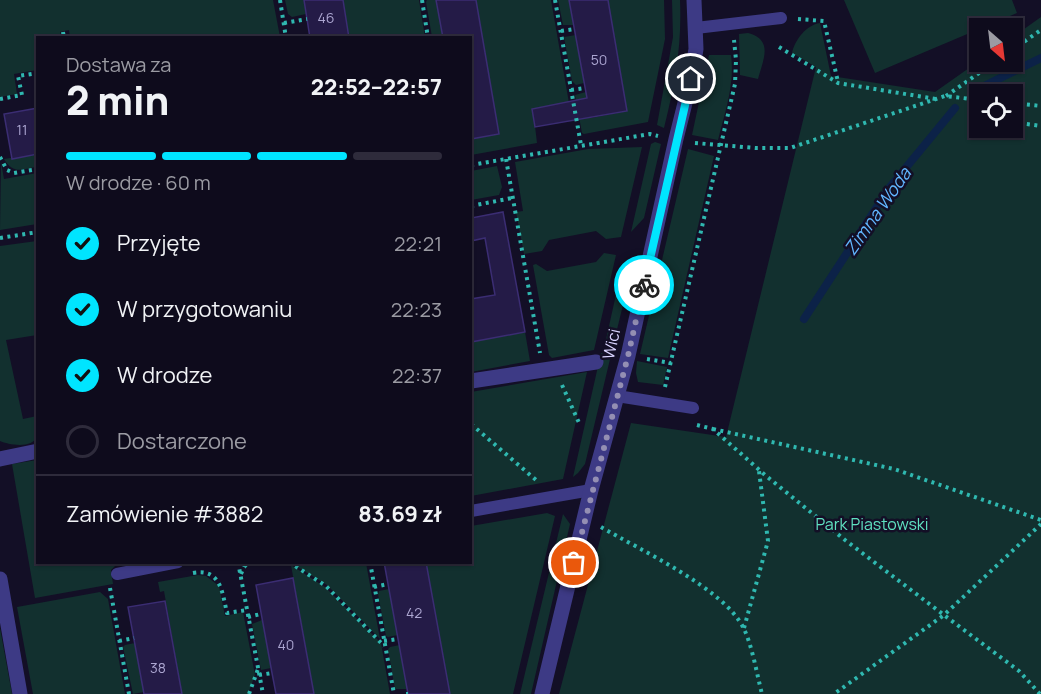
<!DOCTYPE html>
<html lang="pl">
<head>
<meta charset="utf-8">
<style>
	:root { --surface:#0e0b1c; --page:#1c1929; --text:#f1f3f6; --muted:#9b9ba3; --line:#2e2b3b; --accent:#00e5ff }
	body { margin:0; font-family:Manrope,sans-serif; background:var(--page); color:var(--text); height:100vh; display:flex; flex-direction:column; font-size:22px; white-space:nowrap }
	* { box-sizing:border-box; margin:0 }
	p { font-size:20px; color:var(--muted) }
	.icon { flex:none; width:33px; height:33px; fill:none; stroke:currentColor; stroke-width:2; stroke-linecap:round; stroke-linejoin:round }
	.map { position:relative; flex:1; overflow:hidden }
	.sheet { position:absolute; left:36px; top:36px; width:436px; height:528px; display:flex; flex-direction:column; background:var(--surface); border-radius:0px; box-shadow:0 2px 4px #0004,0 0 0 2px var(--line) }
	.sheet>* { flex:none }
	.needle { width:39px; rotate:152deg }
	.buttons { position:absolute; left:969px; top:18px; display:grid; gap:12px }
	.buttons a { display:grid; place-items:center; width:54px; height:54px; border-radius:0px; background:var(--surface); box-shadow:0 2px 4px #0004,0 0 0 2px var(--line); font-size:30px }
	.pin { position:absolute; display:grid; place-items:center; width:51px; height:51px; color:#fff; margin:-26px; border:3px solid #fff; border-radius:50%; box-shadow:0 2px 6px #0007 }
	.courier { position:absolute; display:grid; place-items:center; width:60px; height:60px; margin:-30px; border:4px solid #00e5ff; border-radius:50%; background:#fff; color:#222; box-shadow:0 2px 8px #0007 }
	.head em { font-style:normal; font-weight:800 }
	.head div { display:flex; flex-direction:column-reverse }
	.head { display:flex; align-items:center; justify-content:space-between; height:102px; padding:0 30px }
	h1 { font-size:39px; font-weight:800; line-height:45px }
	.bar { display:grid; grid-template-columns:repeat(4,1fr); gap:9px 6px; align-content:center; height:72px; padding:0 30px }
	.bar i { height:8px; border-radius:4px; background:var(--line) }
	.bar .selected { background:var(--accent) }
	.bar p { grid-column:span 4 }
	.line { display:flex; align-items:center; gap:15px; padding:0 30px; border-top:2px solid var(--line) }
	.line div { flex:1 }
	ol { padding:0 30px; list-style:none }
	li { display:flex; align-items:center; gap:18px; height:66px }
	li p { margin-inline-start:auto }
	li .icon { padding:6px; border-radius:50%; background:var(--accent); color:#111; stroke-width:4 }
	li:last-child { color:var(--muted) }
	li i { width:33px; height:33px; border:3px solid var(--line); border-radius:50% }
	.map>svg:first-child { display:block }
	.green { fill:#12302f; fill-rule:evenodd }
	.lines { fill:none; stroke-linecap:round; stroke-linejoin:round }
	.stream { stroke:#0c2248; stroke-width:8 }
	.building { fill:#241b47; stroke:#3b2d73; stroke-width:1.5 }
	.path { stroke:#2fb8b0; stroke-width:4; stroke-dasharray:3 4.5; stroke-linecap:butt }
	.service { stroke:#3d3a85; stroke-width:12 }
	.minor { stroke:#3d3a85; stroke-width:15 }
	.done { stroke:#948fb3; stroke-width:6; stroke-dasharray:0 10.8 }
	.route { stroke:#00e5ff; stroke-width:8 }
	.labels { text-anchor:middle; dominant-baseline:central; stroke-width:5; stroke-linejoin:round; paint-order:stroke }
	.number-label { font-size:14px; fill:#aca6d1 }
	.street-label { font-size:16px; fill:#d9d4ff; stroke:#130f26 }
	.park-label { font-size:16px; fill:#5fe0c0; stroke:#130f26 }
	.water-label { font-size:18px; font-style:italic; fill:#62b6ff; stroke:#130f26 }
</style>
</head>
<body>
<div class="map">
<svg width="1041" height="694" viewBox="0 0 1041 694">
	<rect width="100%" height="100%" fill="#130f26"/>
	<path class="green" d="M0 0H273L280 37 70 38 69 30 60 32 61 37 38 38 37 70 14 74 17 94 0 97Z
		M285 0H304L306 14 292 17 288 14Z
		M343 0H419L425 37H349Z
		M427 0H436L443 37H432L426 2Z
		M476 0H551L572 120 555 124 551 105 533 109 537 143 471 155Z
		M558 0H569L574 25H563Z
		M608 0H664L665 39 648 122 584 134 582 133 575 95 586 92 591 118 627 111Z
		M672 0H680C682 46 675 84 664 128L657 125 673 37Z
		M844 0H1012L1017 13 875 73Z
		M1041 17V694H559L631 423 726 437 816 67 792 53C795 40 806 25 820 23L831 76 935 92 979 61 1012 62 1013 37ZM980 94H1012V128H980Z
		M748 33C774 40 763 60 758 79L740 75 739 34Z
		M576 35 584 83 576 85 572 81 564 37Z
		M709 55H731C735 84 725 112 718 140L692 135Z
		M655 142 661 144 644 218 631 232 651 144Z
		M642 147 621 237 606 239 596 231 549 240 542 251 524 254 516 212 523 211 515 162 588 149Z
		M688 149 714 156 668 358 640 354Z
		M37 154V167C21 169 14 175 4 159Z
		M1 162 4 179 37 173V224L0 230Z
		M497 166 502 187 499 195 471 200V171Z
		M37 241V335L6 340 23 419 37 416C38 422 39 431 37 436 33 449 9 445 0 441V246Z
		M604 253 616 255 594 350 552 358 549 355 533 265 536 264 547 271 596 262Z
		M623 263 630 276 613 346 605 344Z
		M525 332 530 361 471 372V342Z
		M601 353 611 355 585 464 578 473 573 477Z
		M637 361 667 367 663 385 638 382 636 373Z
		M587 372 563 479 471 496V392Z
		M37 460 38 562 118 563 111 570 113 584 35 598 12 464Z
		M547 513 555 516 513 694H450L426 563 471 562V526Z
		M563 514 570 524 531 694H520Z
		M291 563H366L380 639 327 585Z
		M291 565 325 587 381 643 390 694H314Z
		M198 575 206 576 219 586 225 616 243 612 255 675 248 694H182L164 591 160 592 158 582Z
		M389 589 398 635 388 637 386 636 378 594 379 591Z
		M100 592 108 599 125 694H33L17 607Z
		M262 620 271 668 261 670 252 624Z
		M0 628 12 694H0Z
		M135 643 144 692 133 694 123 647 125 645Z
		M400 645 407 689H395L388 649 390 647Z"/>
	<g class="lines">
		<path class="stream" d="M980 88 1041 58
			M804 319 890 187 955 108"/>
	</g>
	<path class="building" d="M304 0H343L349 38H310Z
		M436 0H476L499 134 471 139V38H443Z
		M569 0H608L627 111 535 127 532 109 587 98Z
		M38 108V154L12 159 4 114Z
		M503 212 525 332 471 342V299L495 295 485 238 471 241V218Z
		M384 562H426L450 694H408Z
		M293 578 296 595 314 694H276L272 673 256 585Z
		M165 601 182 694H144L128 607Z"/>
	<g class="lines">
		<path class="path" d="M280 0 286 38
			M422 0 428 38
			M555 0 581 145
			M798 19 824 21 838 82
			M284 23 307 19
			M561 31 575 29
			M63 32 64 38
			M779 47 838 83 936 99
			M1012 50 1041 30
			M571 90 585 88
			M946 96 995 62
			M0 99 22 95 18 76 38 73
			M1012 103 1041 106
			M1012 122 1041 126
			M695 143 755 148H790L945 96 980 100
			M0 157 7 170 14 173 38 169
			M506 159 540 353
			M471 165 650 134 658 136
			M471 206 512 198
			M0 238 38 232
			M647 359 671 363
			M562 385 580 425
			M665 387 735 84 736 60 734 40
			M471 424 536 480
			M697 425 713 429 765 475 845 540 944 615 834 694
			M713 429 894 469 1041 520
			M601 527C640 550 723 588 743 627 752 644 757 675 762 694
			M238 562 263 694
			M289 562 326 586 384 646
			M370 562 394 694
			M193 573C221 568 222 592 227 613L247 610
			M241 574 244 567 249 562
			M374 587 388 584
			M110 588 129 694
			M248 617 261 614
			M744 628 768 541 759 471
			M119 641 134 638
			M384 641 398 639
			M259 675 272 673
			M249 694 258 669
			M406 694H408
			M1040 694 1019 671 944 615 1041 524"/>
		<path class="service" d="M696 28 781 18
			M617 396 693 408
			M471 511 591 490
			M117 574 178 562"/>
		<path class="minor" d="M471 381 596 362
			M0 459 38 451
			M0 579 20 694
			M542 694 591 490 628 356 676 139 691 79 696 49 694 0"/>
	</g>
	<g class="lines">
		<path class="done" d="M574 563 628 356 644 285"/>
		<path class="route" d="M644 285 691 79"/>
	</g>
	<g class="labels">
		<g class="number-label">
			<text x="326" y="17">46</text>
			<text x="599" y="59">50</text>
			<text x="22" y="129">11</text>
			<text x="414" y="612">42</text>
			<text x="286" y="644">40</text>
			<text x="158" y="667">38</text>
		</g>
		<g class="street-label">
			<text transform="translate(611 344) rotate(-77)">Wici</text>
		</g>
		<g class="park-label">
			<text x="872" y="524">Park Piastowski</text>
		</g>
		<g class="water-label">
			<text transform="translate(877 211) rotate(-55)">Zimna Woda</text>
		</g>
	</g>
</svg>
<div class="buttons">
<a><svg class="needle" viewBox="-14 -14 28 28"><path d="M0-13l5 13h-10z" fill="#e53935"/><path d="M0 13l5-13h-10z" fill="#9b9ba3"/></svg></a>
<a><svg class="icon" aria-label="locate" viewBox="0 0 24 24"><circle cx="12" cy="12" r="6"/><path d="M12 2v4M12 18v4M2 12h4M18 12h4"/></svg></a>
</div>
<div class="pin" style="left:574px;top:563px;background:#ea580c"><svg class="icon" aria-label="bag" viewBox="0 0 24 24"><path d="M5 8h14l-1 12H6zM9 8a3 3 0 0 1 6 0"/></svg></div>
<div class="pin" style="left:691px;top:79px;background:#1f2937"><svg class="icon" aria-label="home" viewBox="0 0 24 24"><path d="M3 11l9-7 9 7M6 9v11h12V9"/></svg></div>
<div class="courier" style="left:644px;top:285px"><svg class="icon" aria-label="bike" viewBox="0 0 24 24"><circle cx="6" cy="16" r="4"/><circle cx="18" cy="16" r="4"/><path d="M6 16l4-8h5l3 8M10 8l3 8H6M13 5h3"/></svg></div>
<section class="sheet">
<div class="head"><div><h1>2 min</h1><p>Dostawa za</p></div><em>22:52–22:57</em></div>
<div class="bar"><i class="selected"></i><i class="selected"></i><i class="selected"></i><i></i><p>W drodze · 60 m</p></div>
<ol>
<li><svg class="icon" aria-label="check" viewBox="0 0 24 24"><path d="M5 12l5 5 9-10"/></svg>Przyjęte<p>22:21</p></li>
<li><svg class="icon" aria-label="check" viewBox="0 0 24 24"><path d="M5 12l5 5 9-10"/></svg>W przygotowaniu<p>22:23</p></li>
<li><svg class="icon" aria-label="check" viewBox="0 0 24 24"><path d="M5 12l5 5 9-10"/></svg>W drodze<p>22:37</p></li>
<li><i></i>Dostarczone</li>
</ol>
<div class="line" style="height:78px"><div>Zamówienie #3882</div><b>83.69 zł</b></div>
</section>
</div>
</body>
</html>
